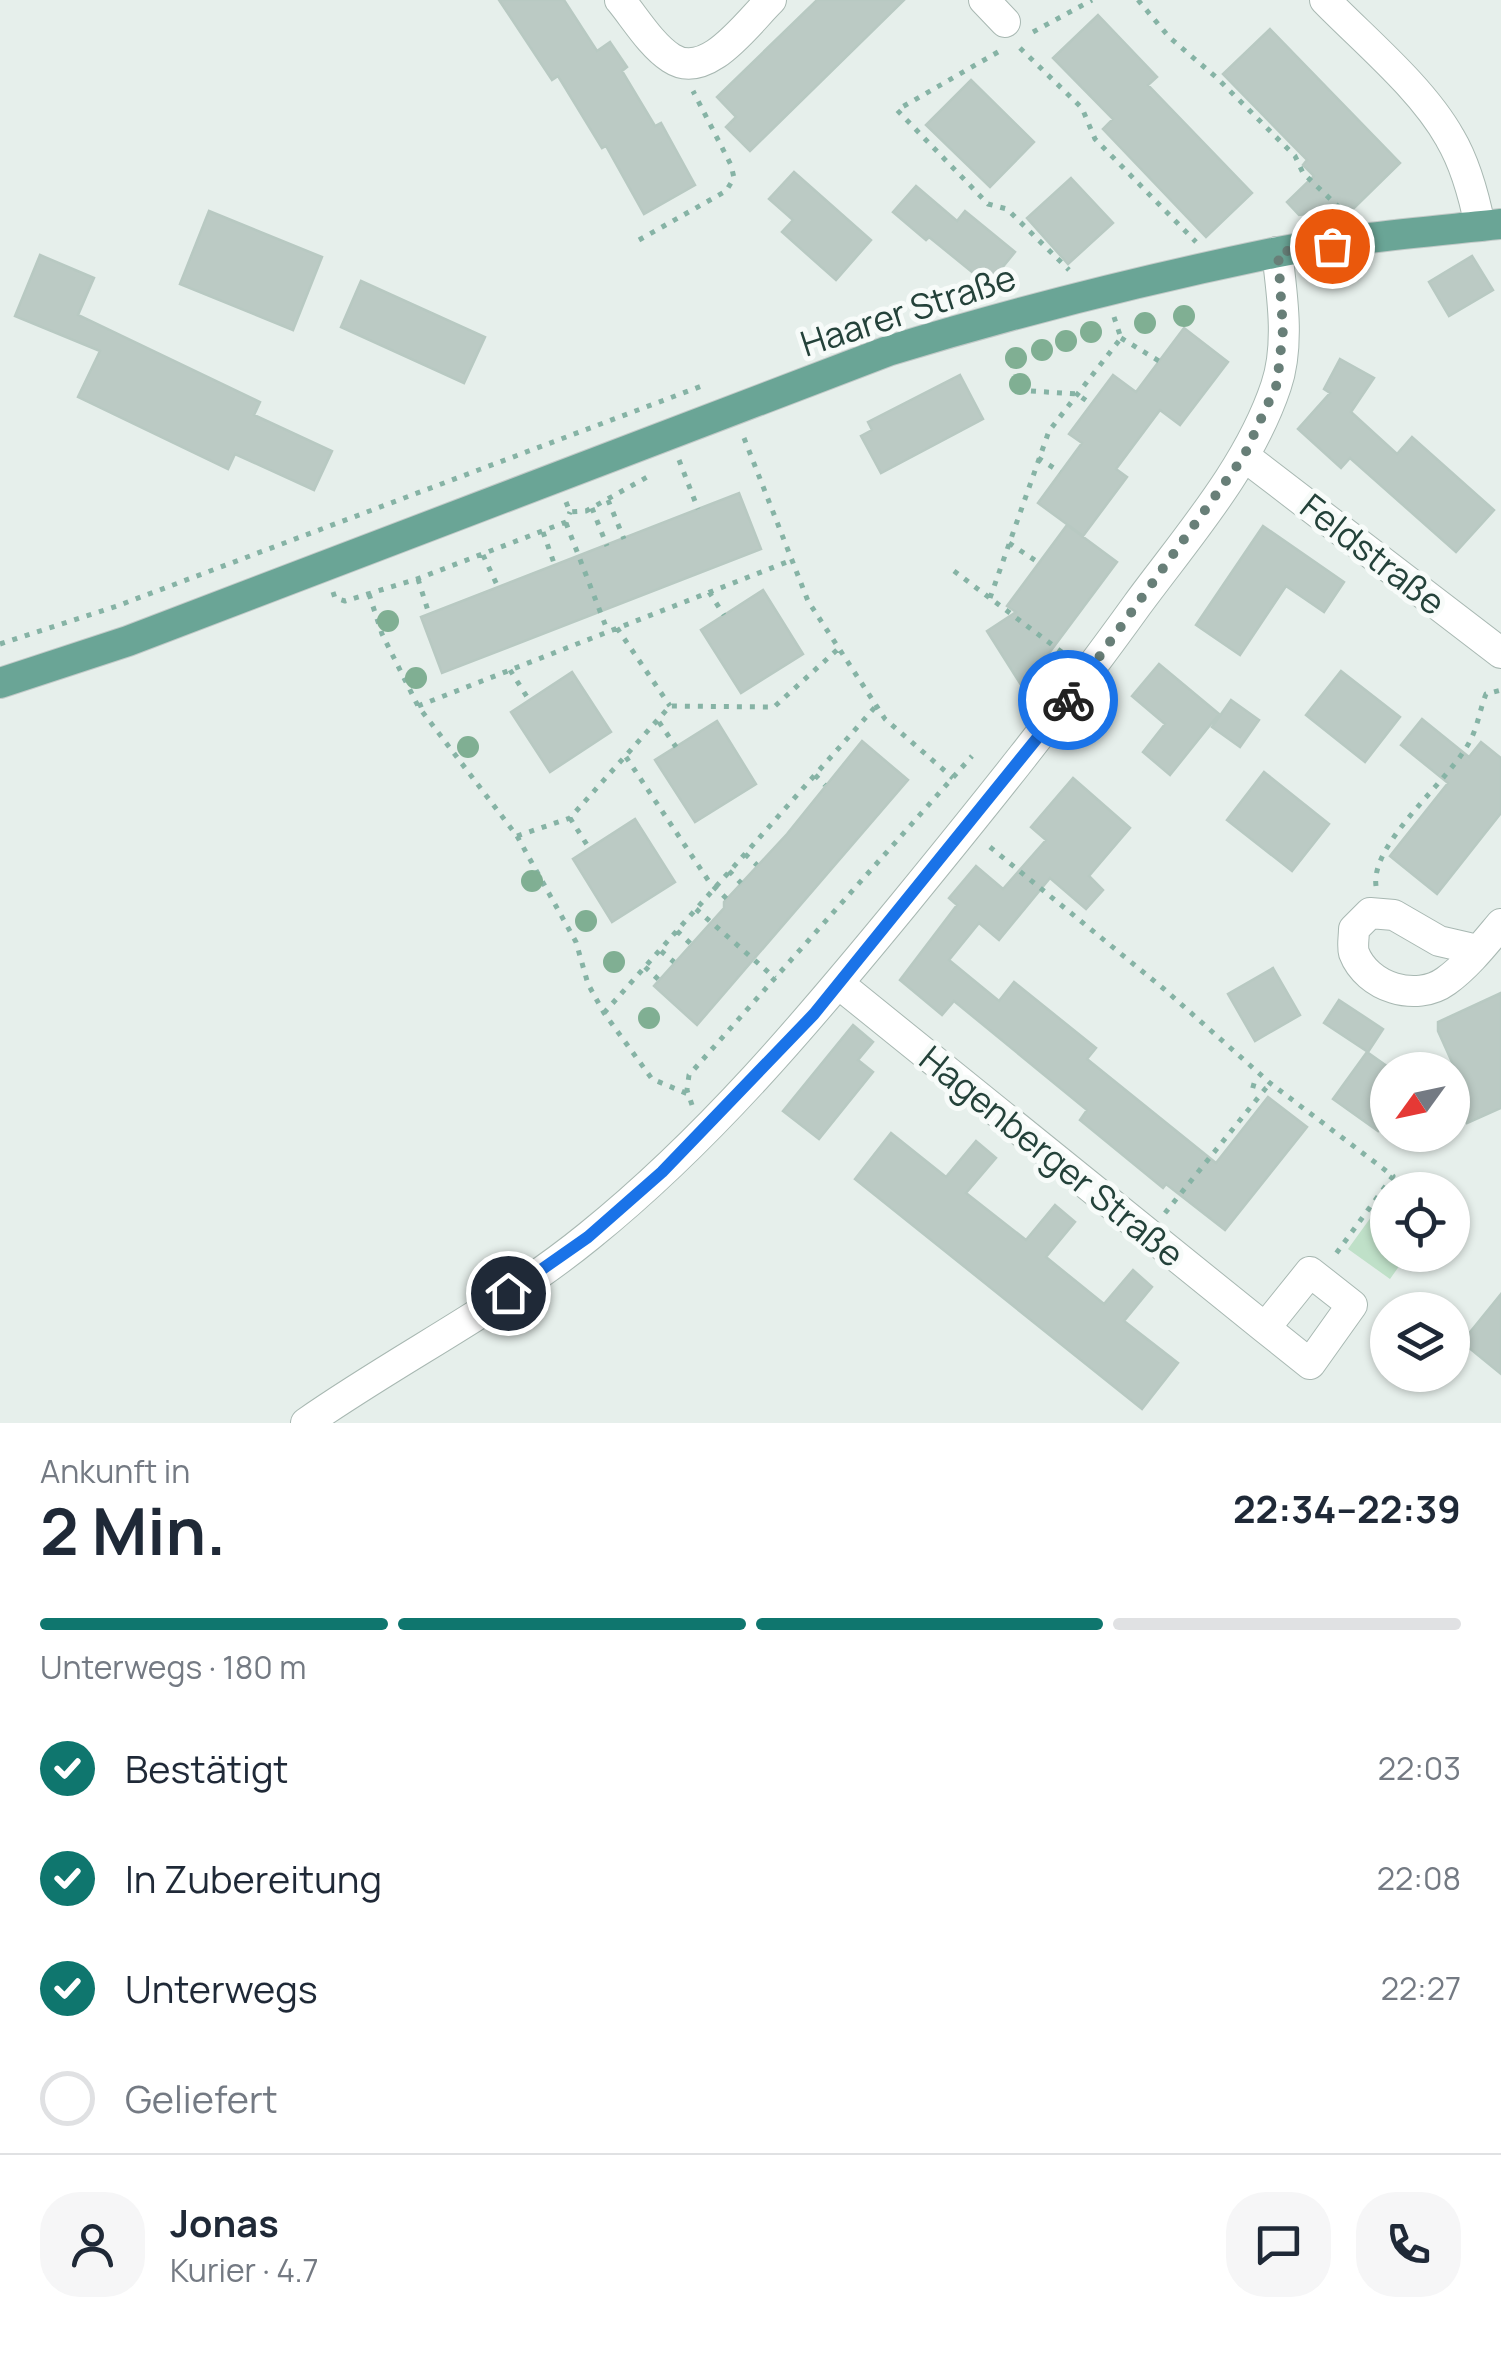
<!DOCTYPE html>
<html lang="de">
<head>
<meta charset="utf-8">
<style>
	:root { --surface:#fff; --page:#f6f6f7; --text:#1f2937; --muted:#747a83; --line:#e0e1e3; --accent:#0f766e }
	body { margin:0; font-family:Manrope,sans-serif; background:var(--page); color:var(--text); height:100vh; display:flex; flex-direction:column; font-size:38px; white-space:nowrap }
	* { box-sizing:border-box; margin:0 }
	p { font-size:32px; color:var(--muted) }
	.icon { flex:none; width:55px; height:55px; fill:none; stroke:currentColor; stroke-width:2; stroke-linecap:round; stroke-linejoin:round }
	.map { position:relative; height:1423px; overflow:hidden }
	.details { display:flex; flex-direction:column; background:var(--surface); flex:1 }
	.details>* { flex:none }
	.needle { width:65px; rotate:237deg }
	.tools { position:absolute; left:1370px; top:1052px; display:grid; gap:20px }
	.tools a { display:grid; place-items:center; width:100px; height:100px; border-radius:50%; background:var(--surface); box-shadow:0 2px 8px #0004; font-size:50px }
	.pin { position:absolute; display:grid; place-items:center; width:85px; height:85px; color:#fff; margin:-42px; border:5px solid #fff; border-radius:50%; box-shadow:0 2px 10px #0007 }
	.courier { position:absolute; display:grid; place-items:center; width:100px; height:100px; margin:-50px; border:8px solid #1a73e8; border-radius:50%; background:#fff; color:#222; box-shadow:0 2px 12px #0007 }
	.summary em { font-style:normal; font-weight:700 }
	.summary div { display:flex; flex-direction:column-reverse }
	.summary { display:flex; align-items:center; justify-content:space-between; height:170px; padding:0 40px }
	h1 { font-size:65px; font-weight:700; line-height:75px }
	.bar { display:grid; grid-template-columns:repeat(4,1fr); gap:15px 10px; align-content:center; height:120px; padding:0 40px }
	.bar i { height:12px; border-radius:8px; background:var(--line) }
	.bar .on { background:var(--accent) }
	.bar p { grid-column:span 4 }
	.line { display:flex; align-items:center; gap:25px; padding:0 40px; border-top:2px solid var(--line) }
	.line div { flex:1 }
	.round { display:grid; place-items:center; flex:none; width:105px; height:105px; border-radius:40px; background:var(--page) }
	ol { padding:0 40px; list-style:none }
	li { display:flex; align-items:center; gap:30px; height:110px }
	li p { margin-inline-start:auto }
	li .icon { padding:10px; border-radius:50%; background:var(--accent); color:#fff; stroke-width:4 }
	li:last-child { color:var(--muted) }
	li i { width:55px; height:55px; border:5px solid var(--line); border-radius:50% }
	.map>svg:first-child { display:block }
	.green { fill:#bfe0c8 }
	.building { fill:#bbcac4; stroke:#b8c9c2; stroke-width:2.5 }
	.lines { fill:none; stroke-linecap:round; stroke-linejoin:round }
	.minor-casing { stroke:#a8b8b2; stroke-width:32 }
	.major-casing { stroke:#c2cac8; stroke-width:32 }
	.path { stroke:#86b3a5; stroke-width:5; stroke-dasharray:5 8; stroke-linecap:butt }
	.minor { stroke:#fff; stroke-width:30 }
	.major { stroke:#6aa596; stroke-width:30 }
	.tree { fill:#80af93 }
	.done { stroke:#687f78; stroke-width:10; stroke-dasharray:0 18 }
	.route { stroke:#1a73e8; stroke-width:12 }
	.labels { text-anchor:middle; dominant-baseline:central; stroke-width:10; stroke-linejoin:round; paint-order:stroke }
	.street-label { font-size:35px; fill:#24423a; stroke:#f7fbf9 }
</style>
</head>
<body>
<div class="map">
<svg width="1501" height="1423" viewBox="0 0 1501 1423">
	<rect width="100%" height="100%" fill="#e6efeb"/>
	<path class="green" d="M1387 1195 1388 1255H1407L1390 1279 1348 1249Z"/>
	<path class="building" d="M499 0H564L597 51 610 42 627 67 622 71 655 126 661 123 695 185 644 214 606 146 602 148 558 76 552 80Z
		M817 0H904L750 151 726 127 736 117 717 97Z
		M1098 15 1157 77 1148 85 1252 193 1206 237 1103 129 1113 119 1053 58Z
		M1270 29 1400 163 1354 208 1299 215 1287 202 1314 176 1303 165 1307 160 1223 74Z
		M971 80 1034 142 990 187 926 125Z
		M794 172 871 240 836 280 782 232 793 220 769 199Z
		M1071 178 1113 223 1068 264 1027 218Z
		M916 186 957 221 965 211 1015 252 988 285 929 237 926 240 893 212Z
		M209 211 322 257 293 330 180 284Z
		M40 255 94 278 78 315 260 402 254 415 332 451 314 490 235 454 228 469 78 397 100 351 15 316Z
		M1472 256 1493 290 1449 316 1429 282Z
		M361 281 485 337 464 383 341 327Z
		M1184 328 1228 362 1180 425 1160 410 1116 469 1127 477 1083 536 1038 503 1082 443 1069 434 1113 375 1136 392Z
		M1340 359 1374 378 1351 412 1397 454 1412 437 1494 510 1456 552 1350 458 1341 468 1298 429 1330 393 1324 389Z
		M960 375 983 419 881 473 861 436 872 430 868 422Z
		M739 493 761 549 442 673 421 617Z
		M1067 525 1117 562 1023 688 987 631 1016 612 1007 606Z
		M1263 526 1344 582 1324 612 1286 586 1240 655 1196 625Z
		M763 590 803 654 741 693 701 630Z
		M1159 664 1219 714 1170 775 1143 752 1165 724 1132 696Z
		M1341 671 1400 717 1365 762 1306 715Z
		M572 672 611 732 550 772 511 712Z
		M1231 700 1259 720 1240 747 1212 727Z
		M1422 719 1469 757 1481 742 1501 758V813L1437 894 1390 856 1448 783 1401 745Z
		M717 721 756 784 695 822 655 760Z
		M862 741 908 780 697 1025 654 986 724 908V902L787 834Z
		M1264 772 1329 824 1292 871 1227 820Z
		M1073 778 1130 828 1089 876 1103 890 1086 909 1050 878 999 940 979 923 949 960 999 1001 1014 982 1096 1048 1087 1059 1216 1163 1268 1097 1307 1127 1225 1230 1166 1184 1163 1188 1080 1120 1087 1110 954 1001 942 1015 900 980 957 905 949 898 976 866 1003 889 1046 840 1031 827Z
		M635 819 675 882 612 922 573 859Z
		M1273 968 1300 1015 1255 1041 1228 994Z
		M1501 993V1108L1467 1123 1452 1091V1075L1460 1080 1438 1031V1022Z
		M1339 1000 1383 1029 1368 1052 1324 1023Z
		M853 1025 873 1042 858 1060 873 1072 819 1139 783 1111Z
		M1367 1052 1388 1067V1117L1378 1131 1333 1099Z
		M891 1133 946 1177 976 1141 996 1158 966 1193 1026 1240 1055 1205 1075 1222 1046 1257 1104 1304 1133 1270 1152 1287 1124 1321 1178 1363 1142 1409 855 1179Z
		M1501 1294V1374L1462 1342Z"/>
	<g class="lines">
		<defs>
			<path id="minor" d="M620 0C635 18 651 45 671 58 707 82 748 22 771 0
				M984 0 1005 22
				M1325 0C1365 41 1422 88 1450 138 1466 165 1474 196 1480 226
				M1244 456 1501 653
				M1478 950 1439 941 1394 915 1370 913 1354 929C1354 937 1352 946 1354 953 1367 987 1416 1003 1446 981 1467 966 1485 943 1501 924
				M839 984 1265 1328 1310 1364 1352 1305 1310 1272 1265 1328
				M306 1423C399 1358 502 1307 589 1236 708 1140 808 1021 904 904 984 806 1063 708 1137 605 1187 537 1249 467 1276 386 1290 345 1282 294 1277 252"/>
			<path id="major" d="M0 683 128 641 888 351C1015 312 1143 280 1273 253 1348 238 1426 232 1501 224"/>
		</defs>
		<use href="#minor" class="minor-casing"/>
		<use href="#major" class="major-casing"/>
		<path class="path" d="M1138 0 1169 37 1217 78 1295 156 1303 173 1344 212
			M1033 32 1092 0
			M1020 48 1082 108 1095 139 1196 242
			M998 52 897 110 988 204 1007 209 1069 270
			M639 240 726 191 734 178 731 165 693 91
			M1121 338 1159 361
			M1031 391 1077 394 1091 404
			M744 438 808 601 885 719 953 778
			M1038 458 1060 472
			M679 460 698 509
			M608 500 624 539
			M566 502 570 512 586 511 649 476
			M592 508 607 546
			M566 523 608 632
			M543 532 555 566
			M1009 543 1039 563
			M483 555 498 587
			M954 571 1067 656
			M418 579 429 614
			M333 592 335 598 345 601 417 579 566 522 570 512
			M709 592 724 615
			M369 594 382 634 418 706 517 836 576 942 588 984 604 1013 652 1079 688 1094
			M990 598 1049 431 1121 338 1114 317
			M617 628 670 706
			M0 644 117 606 707 384
			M510 670 529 700
			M418 706 792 560
			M659 722 676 747
			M626 757 710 883 727 899
			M815 775 825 785
			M570 818 589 848
			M517 836 570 818 670 706 774 707 838 649
			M990 847 1164 989 1270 1083 1393 1176 1335 1255
			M745 854 757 865
			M729 871 741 883
			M1376 886C1370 842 1452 779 1471 739 1478 725 1480 709 1486 694L1501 690
			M696 909 775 978
			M677 931 691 944
			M661 951 674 962
			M645 967 659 980
			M604 1013 876 706
			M1251 1085 1265 1089
			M692 1105 687 1090 689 1075 972 756
			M1165 1213 1270 1083"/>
		<use href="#minor" class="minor"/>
		<use href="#major" class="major"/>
	</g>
	<g class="tree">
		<circle cx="1184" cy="316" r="11"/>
		<circle cx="1145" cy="323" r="11"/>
		<circle cx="1091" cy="332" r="11"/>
		<circle cx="1066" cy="341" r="11"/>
		<circle cx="1042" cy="350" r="11"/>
		<circle cx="1016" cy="358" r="11"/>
		<circle cx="1020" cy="384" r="11"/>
		<circle cx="388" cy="621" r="11"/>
		<circle cx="416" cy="678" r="11"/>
		<circle cx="468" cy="747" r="11"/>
		<circle cx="532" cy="881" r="11"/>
		<circle cx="586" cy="921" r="11"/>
		<circle cx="614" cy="962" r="11"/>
		<circle cx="649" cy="1018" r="11"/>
	</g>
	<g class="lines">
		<path class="done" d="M1068 700 1244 456 1277 384 1283 330 1278 252 1332 246"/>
		<path class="route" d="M508 1293 588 1237 662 1172 814 1014 1068 700"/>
	</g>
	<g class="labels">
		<g class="street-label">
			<text transform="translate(908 310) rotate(-18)">Haarer Straße</text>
			<text transform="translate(1373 554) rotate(38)">Feldstraße</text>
			<text transform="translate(1052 1156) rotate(39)">Hagenberger Straße</text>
		</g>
	</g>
</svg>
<div class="tools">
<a><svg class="needle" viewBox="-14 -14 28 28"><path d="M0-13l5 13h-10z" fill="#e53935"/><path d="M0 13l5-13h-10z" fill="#747a83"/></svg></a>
<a><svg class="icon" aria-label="locate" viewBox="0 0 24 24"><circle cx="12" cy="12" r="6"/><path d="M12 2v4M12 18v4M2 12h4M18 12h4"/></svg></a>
<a><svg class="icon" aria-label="layers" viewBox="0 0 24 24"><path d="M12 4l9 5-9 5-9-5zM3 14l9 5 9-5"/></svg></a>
</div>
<div class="pin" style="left:1332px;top:246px;background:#ea580c"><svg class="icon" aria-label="bag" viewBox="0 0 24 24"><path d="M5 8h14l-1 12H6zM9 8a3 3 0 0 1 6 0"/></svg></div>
<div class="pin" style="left:508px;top:1293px;background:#1f2937"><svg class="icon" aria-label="home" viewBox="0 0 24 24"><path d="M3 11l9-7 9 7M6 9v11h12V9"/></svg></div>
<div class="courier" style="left:1068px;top:700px"><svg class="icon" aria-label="bike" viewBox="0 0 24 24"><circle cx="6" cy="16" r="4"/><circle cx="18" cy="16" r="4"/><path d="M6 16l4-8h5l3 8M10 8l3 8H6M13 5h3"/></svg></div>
</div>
<section class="details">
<div class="summary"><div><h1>2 Min.</h1><p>Ankunft in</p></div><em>22:34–22:39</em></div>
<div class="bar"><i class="on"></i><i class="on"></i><i class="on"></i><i></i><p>Unterwegs · 180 m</p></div>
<ol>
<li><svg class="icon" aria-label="check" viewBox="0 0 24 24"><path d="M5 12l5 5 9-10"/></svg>Bestätigt<p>22:03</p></li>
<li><svg class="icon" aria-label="check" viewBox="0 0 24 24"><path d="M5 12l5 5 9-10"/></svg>In Zubereitung<p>22:08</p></li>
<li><svg class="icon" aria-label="check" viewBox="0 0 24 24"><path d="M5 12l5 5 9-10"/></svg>Unterwegs<p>22:27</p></li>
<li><i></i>Geliefert</li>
</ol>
<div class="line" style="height:180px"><a class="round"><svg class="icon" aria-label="person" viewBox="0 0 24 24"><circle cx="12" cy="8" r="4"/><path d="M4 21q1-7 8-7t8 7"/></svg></a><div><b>Jonas</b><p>Kurier · 4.7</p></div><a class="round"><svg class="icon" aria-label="chat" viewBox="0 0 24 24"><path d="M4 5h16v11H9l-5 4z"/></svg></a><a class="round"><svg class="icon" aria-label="phone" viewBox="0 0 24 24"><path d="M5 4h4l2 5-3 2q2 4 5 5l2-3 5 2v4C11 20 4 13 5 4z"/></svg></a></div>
</section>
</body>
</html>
